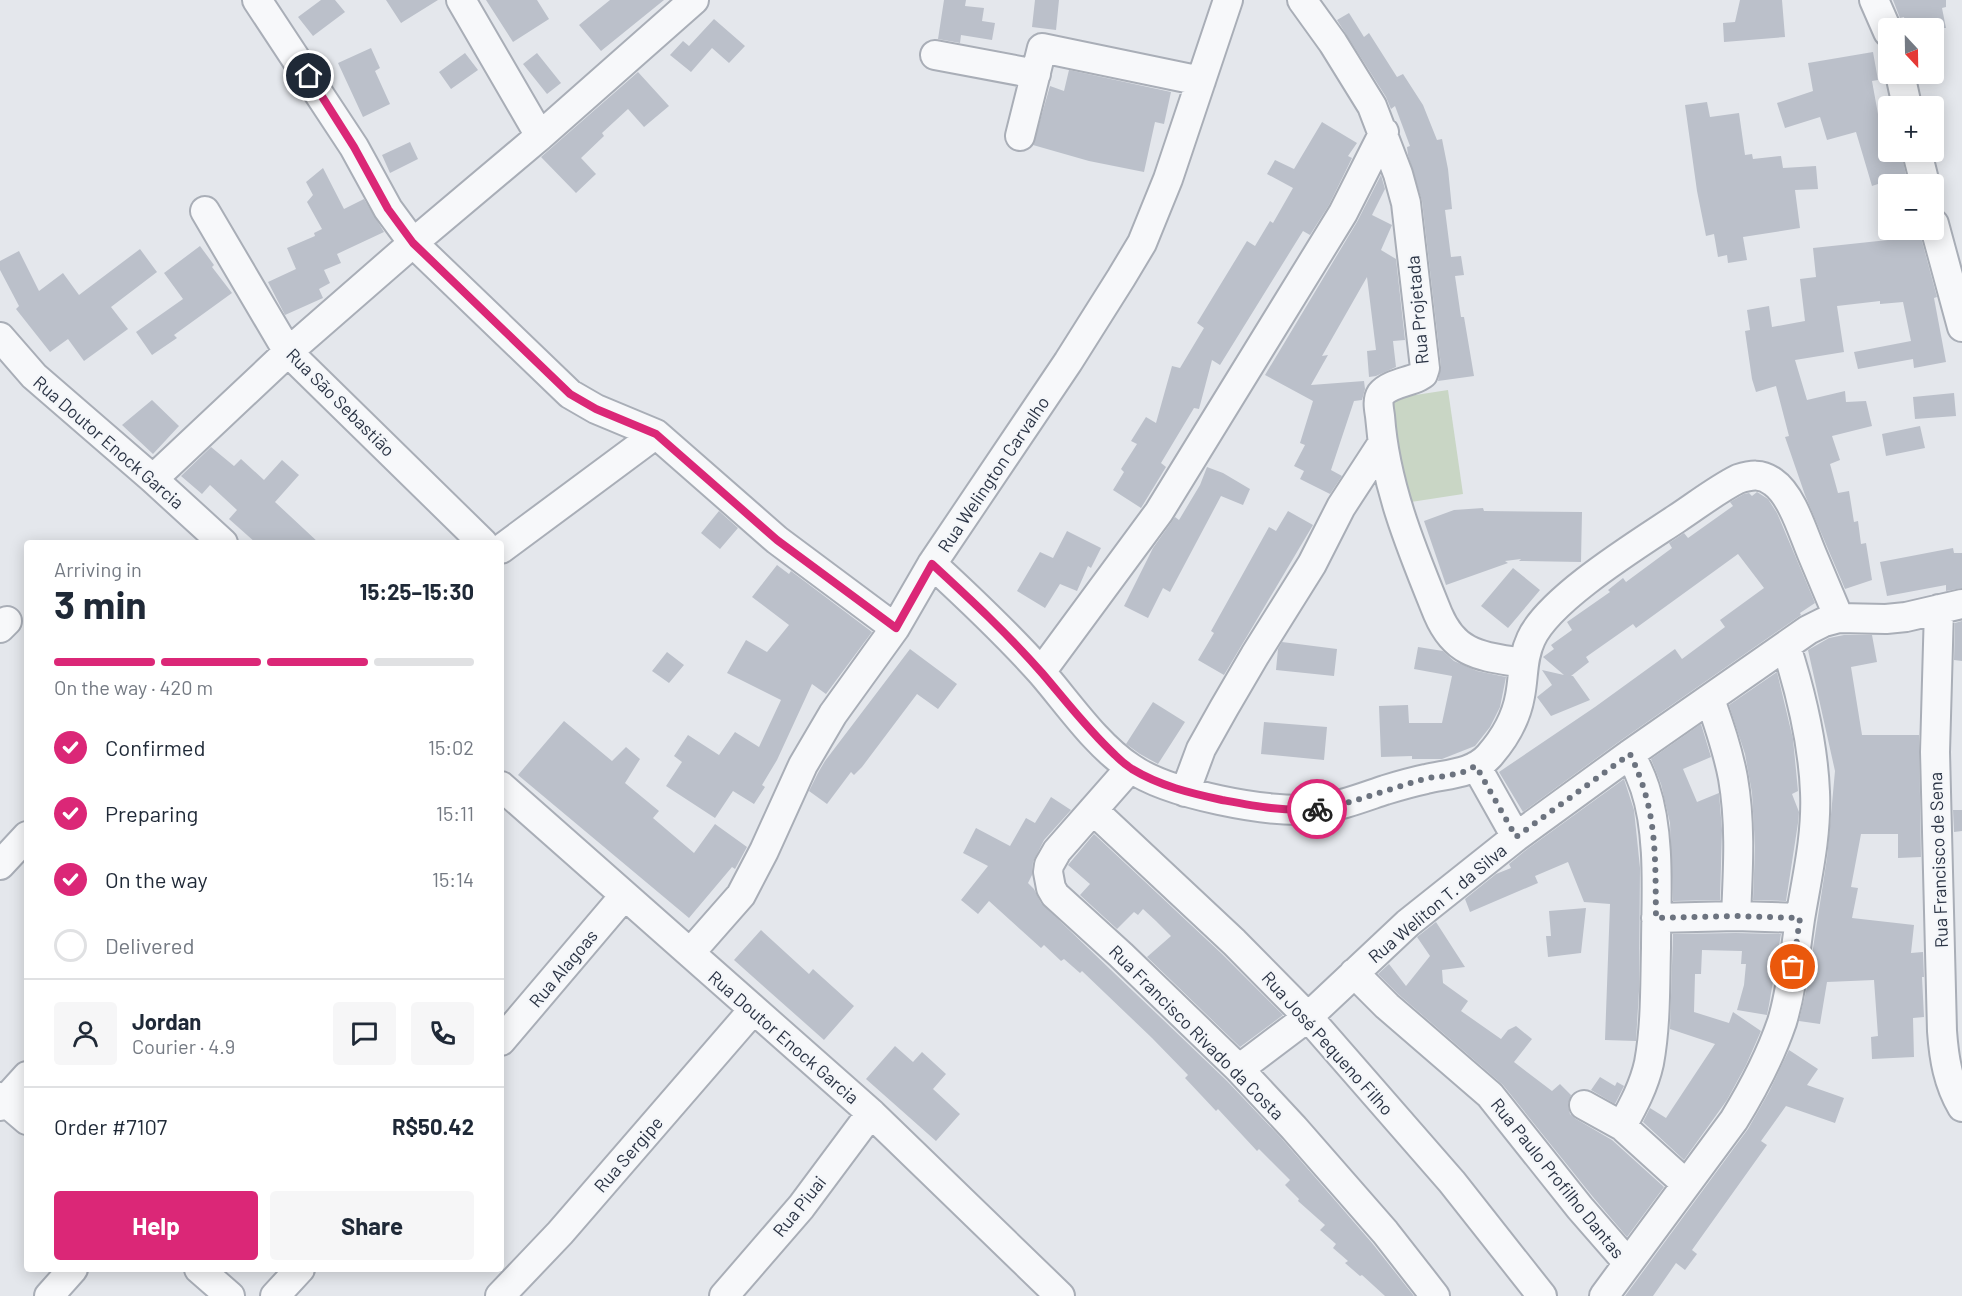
<!DOCTYPE html>
<html lang="en">
<head>
<meta charset="utf-8">
<style>
	:root { --surface:#fff; --page:#f6f6f7; --text:#1f2937; --muted:#747a83; --line:#e0e1e3; --accent:#db2777 }
	body { margin:0; font-family:Barlow,sans-serif; background:var(--page); color:var(--text); height:100vh; display:flex; flex-direction:column; font-size:22px; white-space:nowrap }
	* { box-sizing:border-box; margin:0 }
	p { font-size:20px; color:var(--muted) }
	.icon { flex:none; width:33px; height:33px; fill:none; stroke:currentColor; stroke-width:2; stroke-linecap:round; stroke-linejoin:round }
	.map { position:relative; flex:1; overflow:hidden }
	.details { position:absolute; left:24px; top:540px; width:480px; height:732px; display:flex; flex-direction:column; background:var(--surface); border-radius:6px; box-shadow:0 3px 15px #0003 }
	.details>* { flex:none }
	.needle { width:39px; rotate:158deg }
	.fabs { position:absolute; left:1878px; top:18px; display:grid; gap:12px }
	.fabs a { display:grid; place-items:center; width:66px; height:66px; border-radius:6px; background:var(--surface); box-shadow:0 3px 15px #0003; font-size:30px }
	.pin { position:absolute; display:grid; place-items:center; width:51px; height:51px; color:#fff; margin:-26px; border:3px solid #fff; border-radius:50%; box-shadow:0 2px 6px #0007 }
	.courier { position:absolute; display:grid; place-items:center; width:60px; height:60px; margin:-30px; border:4px solid #db2777; border-radius:50%; background:#fff; color:#222; box-shadow:0 2px 8px #0007 }
	.headline em { font-style:normal; font-weight:700 }
	.headline div { display:flex; flex-direction:column-reverse }
	.headline { display:flex; align-items:center; justify-content:space-between; height:102px; padding:0 30px }
	h1 { font-size:39px; font-weight:700; line-height:45px }
	.bar { display:grid; grid-template-columns:repeat(4,1fr); gap:9px 6px; align-content:center; height:72px; padding:0 30px }
	.bar i { height:8px; border-radius:4px; background:var(--line) }
	.bar .active { background:var(--accent) }
	.bar p { grid-column:span 4 }
	.line { display:flex; align-items:center; gap:15px; padding:0 30px; border-top:2px solid var(--line) }
	.line div { flex:1 }
	.round { display:grid; place-items:center; flex:none; width:63px; height:63px; border-radius:6px; background:var(--page) }
	ol { padding:0 30px; list-style:none }
	li { display:flex; align-items:center; gap:18px; height:66px }
	li p { margin-inline-start:auto }
	li .icon { padding:6px; border-radius:50%; background:var(--accent); color:#fff; stroke-width:4 }
	li:last-child { color:var(--muted) }
	li i { width:33px; height:33px; border:3px solid var(--line); border-radius:50% }
	.button { display:flex; gap:12px; margin-top:auto; padding:12px 30px }
	.button a { flex:1; height:69px; border-radius:6px; background:var(--accent); color:#fff; font-size:24px; font-weight:700; line-height:69px; text-align:center }
	.button a+a { background:var(--page); color:var(--text) }
	.map>svg:first-child { display:block }
	.green { fill:#c9d6c5 }
	.building { fill:#bbc0ca }
	.lines { fill:none; stroke-linecap:round; stroke-linejoin:round }
	.minor-casing { stroke:#a9aeb7; stroke-width:32 }
	.minor { stroke:#f7f8fa; stroke-width:28 }
	.done { stroke:#6c737f; stroke-width:6; stroke-dasharray:0 10.8 }
	.route { stroke:#db2777; stroke-width:8 }
	.labels { text-anchor:middle; dominant-baseline:central; stroke-width:4.5; stroke-linejoin:round; paint-order:stroke }
	.street-label { font-size:18px; fill:#2b3445; stroke:#f4f6f9 }
</style>
</head>
<body>
<div class="map">
<svg width="1962" height="1296" viewBox="0 0 1962 1296">
	<rect width="100%" height="100%" fill="#e4e7ec"/>
	<path class="green" d="M1448 390 1463 494 1398 504 1383 400Z"/>
	<path class="building" d="M321 0H335L345 12 313 36 298 17Z
		M386 0H438L401 23Z
		M486 0H537L549 19 513 42Z
		M610 0H664L601 51 579 25Z
		M944 0H966L965 6 984 8 982 21 995 23 992 40 961 35 960 43 938 39Z
		M1035 0H1059L1056 30 1032 27Z
		M1740 0H1782L1785 37 1724 42 1723 23 1735 22Z
		M1893 0H1946V7L1942 8 1946 28H1906L1904 17 1900 18Z
		M1349 13 1364 37 1369 33 1397 77 1403 74 1423 105 1437 140 1442 139 1448 169 1452 209 1445 210 1451 257 1461 256 1464 275 1455 276 1461 317H1464L1474 376 1438 381 1441 366 1422 201 1408 155 1407 147 1410 146 1395 106 1391 109 1386 97 1337 20Z
		M714 19 745 46 729 63 712 48 691 72 670 55 683 41 689 46Z
		M371 48 380 68 375 71 390 104 363 117 338 63Z
		M1873 52 1878 80 1872 81 1878 114 1888 112V152H1901L1908 184H1878L1872 186 1856 132 1827 140 1820 117 1785 128 1777 103 1813 91 1808 63Z
		M465 53 478 70 451 89 439 72Z
		M537 53 561 83 547 94 523 64Z
		M1069 70 1171 92 1164 124 1155 122 1144 172 1089 161 1033 145 1050 86 1064 91Z
		M638 72 669 106 644 127 628 109 602 133 604 136 581 158 596 174 576 193 541 157Z
		M1707 102 1710 117 1739 113 1745 155 1752 154 1753 159 1781 156 1783 168 1816 166 1818 189 1795 190 1800 228 1743 237 1747 260 1728 263 1727 255 1718 257 1714 234 1706 236 1697 191 1685 105Z
		M1322 122 1357 143 1348 156 1352 158 1329 205 1310 235 1303 231 1220 365 1212 360 1199 409 1194 408 1161 463 1166 467 1141 508 1113 490 1124 472 1121 469 1137 444 1131 441 1146 417 1156 423 1172 366 1180 368 1204 328 1197 323 1247 241 1255 246 1270 221 1273 223 1293 188 1267 174 1275 160 1294 169Z
		M410 142 418 159 390 173 382 155Z
		M323 168 344 209 364 199 384 232 337 254 341 263 324 270 330 283 319 289 323 298 285 315 268 282 296 269 287 248 315 236 314 233 322 229 307 202 313 195 306 182Z
		M1381 175 1385 189 1372 215 1392 225 1381 250 1396 259 1405 340 1393 341 1396 367 1376 376 1369 377 1367 351 1376 350 1367 277 1322 356 1328 355 1311 385 1364 381 1365 389 1362 400 1354 401 1331 470 1342 476 1330 494 1300 479 1304 471 1294 466 1305 445 1300 443 1313 401 1265 375 1357 222Z
		M1920 234 1937 297 1934 298 1946 362 1914 368 1913 359 1858 369 1854 352 1911 341 1903 302 1880 304V301L1837 306 1844 352 1795 360 1807 400 1845 391 1846 402 1866 401 1872 426 1832 436 1840 460 1830 464 1838 493 1849 491 1854 522 1858 521 1861 544 1866 543 1872 580 1845 589 1805 495 1785 437 1789 436 1776 386 1756 392 1752 379 1745 331 1750 330 1747 310 1769 306 1772 327 1805 321 1800 279 1816 277 1813 248 1888 240Z
		M200 246 214 265 212 267 232 293 174 335 177 338 152 355 136 332 183 299 164 273Z
		M140 249 157 272 111 307 128 329 84 361 68 339 50 352 16 309 19 306 0 270V261L19 251 39 291 63 273 79 295Z
		M1954 393 1956 416 1915 419 1913 397Z
		M152 400 179 426 153 454 122 425Z
		M1920 426 1925 448 1886 456 1882 434Z
		M211 447 234 466 241 459 264 480 282 460 299 475 275 502 319 543H256L229 519 237 510 210 485 202 494 181 476Z
		M1207 467 1223 473 1250 489 1243 505 1221 496 1170 592 1163 588 1148 618 1124 606 1153 548 1175 517 1179 520 1200 485Z
		M1757 492 1768 499 1777 513 1815 603 1800 613 1801 615 1620 741 1523 812 1499 772 1595 707 1675 649 1682 659 1725 627 1720 620 1764 588 1738 554 1636 628 1633 624 1586 657 1589 662 1571 676H1573L1590 700 1551 716 1537 697 1552 685 1542 670 1564 675 1543 657 1554 649 1551 645 1572 630 1567 622 1610 592 1608 590 1623 578 1626 582 1672 548 1669 543 1684 533 1688 538 1733 506 1730 502 1744 494 1749 493 1752 496Z
		M1483 508 1484 511 1582 512 1581 562 1519 561 1521 559 1505 561 1508 563 1446 585 1424 521 1454 510Z
		M719 511 738 528 720 549 701 533Z
		M1288 511 1313 525 1224 675 1198 660 1214 633 1211 631 1269 527 1276 531Z
		M1067 531 1101 548 1091 568 1088 566 1077 591 1060 584 1045 608 1017 591 1040 552 1053 558Z
		M1953 548 1954 553H1962V588L1946 591V585L1887 596 1880 562Z
		M777 565 789 574 791 571 872 632 826 694 812 684 777 760 762 785 765 787 754 804 733 791 715 818 666 786 682 762 674 756 688 735 719 755 735 732 759 747 781 700 727 673 746 640 767 652 789 625 752 597Z
		M1513 568 1540 590 1508 628 1481 606Z
		M1962 621V661L1954 660 1955 623Z
		M1844 635H1872L1877 662 1851 667 1862 735H1919L1921 857 1898 858V834H1861L1851 887 1858 888 1852 918 1914 925 1911 953 1923 952 1924 977H1922L1924 1017 1913 1018 1914 1057 1872 1059 1871 1037 1878 1036 1874 980 1827 982 1820 1024 1799 1021 1807 987 1827 858 1835 771 1808 650 1829 638Z
		M1282 642 1337 649 1334 676 1276 670 1278 649Z
		M1418 647 1443 651 1454 661 1477 671 1506 677 1500 707 1490 727 1475 746 1442 759H1412V756L1381 757 1379 706 1408 705 1409 723H1442L1452 676 1414 669Z
		M910 649 957 684 938 709 917 694 862 767 854 775 851 772 827 804 809 791 818 773 825 761Z
		M667 652 684 665 669 683 652 671Z
		M1777 672 1793 739 1798 791 1792 794 1799 812 1798 823 1786 901 1753 900 1755 847 1752 793 1745 754 1729 705Z
		M1153 702 1185 722 1158 764 1140 754 1126 744Z
		M564 721 612 761 626 747 640 759 625 783 659 811 653 818 694 853 715 824 747 847 735 869 732 867 689 918 518 775Z
		M1264 722 1327 727 1324 760 1261 754Z
		M1701 724 1711 757 1683 769 1697 802 1719 793 1722 830 1720 900 1673 901 1670 823 1661 784 1651 759Z
		M1624 779 1634 810 1640 868 1639 991 1636 1041 1605 1040 1610 904 1584 902 1568 862 1535 876 1538 883 1470 912 1465 899 1496 874 1511 868 1509 864 1526 850Z
		M1051 797 1071 810 1044 840 1033 862 1032 875 1028 883 1034 889 1041 903 1227 1081 1282 1139 1372 1243 1414 1296H1385L1362 1275 1360 1276 1345 1263 1348 1261 1333 1248 1336 1244 1320 1230 1325 1225 1298 1201 1299 1199 1285 1185 1290 1180 1259 1149 1257 1151 1218 1109 1216 1111 1185 1078 1188 1075 1152 1038 1082 971 1080 973 1064 959 1061 961 1044 945 1041 948 989 901 978 914 961 900 988 866 963 853 976 828 1010 846 1026 818 1035 823Z
		M1953 810H1962V831L1954 832Z
		M1094 834 1222 954 1283 1015 1240 1047 1147 957 1171 936 1156 921 1143 909 1138 915 1134 912 1117 929 1080 895 1090 884 1068 865Z
		M1586 908 1581 953 1548 957 1546 936H1551L1549 911Z
		M1436 922 1465 967 1442 970 1443 983 1468 1001 1461 1011 1501 1039 1508 1030 1516 1026 1532 1039 1514 1062 1552 1091 1560 1084 1571 1095 1568 1105 1570 1114 1576 1119 1612 1140 1664 1187 1627 1237 1593 1197 1503 1085 1398 994 1378 974 1389 964 1406 986 1430 956 1417 937Z
		M761 930 809 974 813 969 854 1006 824 1040 734 960Z
		M1736 933 1781 934 1769 1005 1767 1015 1737 1010 1744 985 1746 964H1741L1742 951 1702 950 1701 974H1695L1694 1012 1729 1023 1733 1012 1761 1031 1746 1065 1727 1100 1684 1160 1643 1122 1650 1108 1666 1118 1715 1044 1670 1029 1673 934Z
		M895 1046 913 1062 922 1052 946 1074 933 1089 960 1114 936 1141 866 1079Z
		M1789 1050 1818 1069 1807 1085 1844 1098 1835 1123 1786 1106 1761 1141 1767 1145 1692 1250 1697 1254 1685 1270 1676 1263 1653 1296H1625L1748 1129 1769 1092Z
		M1600 1077 1615 1086 1617 1082 1624 1086 1615 1104 1591 1090Z"/>
	<g class="lines">
		<defs>
			<path id="minor" d="M257 0 354 147 388 209 413 243 570 394 596 409 656 434 777 540 895 628
				M461 0 540 136
				M1302 0 1333 43 1372 106 1398 174 1406 203 1425 368 1423 374 1418 377C1408 382 1389 384 1381 394 1377 400 1379 409 1380 416 1385 486 1412 550 1438 614 1456 656 1482 656 1523 663
				M1874 0 1888 32
				M935 55 1036 74
				M1900 74 1907 106
				M1020 136 1042 48 1201 81
				M1917 152 1925 184
				M205 211 288 352 483 543
				M1934 224 1962 327
				M0 337 34 376 153 479 223 543
				M153 479 288 352 413 243 540 136 694 0
				M501 549 656 434
				M932 564C970 599 1007 634 1041 672 1068 703 1096 745 1131 768 1168 794 1269 814 1314 809 1339 807 1361 798 1385 790 1398 786 1412 782 1426 779 1447 774 1473 774 1489 756 1504 739 1516 719 1520 696 1524 676 1522 658 1531 639 1549 599 1637 545 1676 519 1696 506 1716 490 1738 479 1751 475 1761 473 1773 482 1792 495 1803 533 1812 554 1821 575 1830 597 1839 618
				M1939 609 1935 752 1942 1031C1944 1059 1948 1083 1962 1107
				M0 628 7 621
				M1041 672 1159 512 1343 213 1384 132
				M1710 699C1719 725 1728 751 1733 778 1741 824 1738 870 1736 916
				M1476 766 1516 837
				M1130 768 1057 851 1049 865 1048 872 1051 888 1055 895 1121 955 1239 1069 1294 1128 1385 1232 1435 1296
				M501 786 871 1113 1060 1296
				M1185 792 1201 749 1224 708 1255 655 1312 564 1341 507 1382 444
				M1093 810 1234 942 1308 1017 1452 1182 1542 1296
				M0 865 27 836
				M1656 918 1736 916 1800 918
				M690 953 741 895 764 851 803 765 833 714 895 628 932 564 1068 362 1121 278 1142 243 1168 179 1228 0
				M1354 973 1387 1006 1490 1095 1580 1208 1628 1263
				M501 1041 624 896
				M1239 1069 1308 1017 1408 923 1516 837 1630 754 1808 630 1824 622 1839 618 1886 619 1906 617 1962 604
				M0 1097 27 1120
				M1584 1105 1622 1126 1686 1184
				M0 1106 27 1076
				M1622 1126C1633 1106 1644 1086 1649 1063 1656 1025 1655 986 1656 948 1656 898 1661 836 1645 788 1641 776 1636 765 1630 754
				M199 1269 230 1296
				M49 1296 73 1269
				M275 1296 300 1269
				M500 1296 560 1233 753 1010
				M724 1296 801 1207 871 1113
				M1604 1296 1734 1120C1753 1089 1770 1057 1782 1022 1792 989 1795 953 1800 919 1807 877 1817 835 1815 792 1813 742 1801 693 1786 646"/>
		</defs>
		<use href="#minor" class="minor-casing"/>
		<use href="#minor" class="minor"/>
	</g>
	<g class="lines">
		<path class="done" d="M1317 809 1350 802 1427 778 1446 776 1463 772 1476 766 1516 837 1630 754C1658 812 1655 856 1656 918L1736 916 1800 918 1793 967"/>
		<path class="route" d="M309 76 354 147 388 209 413 243 570 394 596 409 656 434 777 540 896 628 932 564C970 599 1008 634 1042 673 1066 701 1088 730 1115 755 1120 760 1126 765 1132 769 1160 786 1190 793 1222 800 1254 806 1284 812 1317 809"/>
	</g>
	<g class="labels">
		<g class="street-label">
			<text transform="translate(1417 310) rotate(-95)">Rua Projetada</text>
			<text transform="translate(341 402) rotate(45)">Rua São Sebastião</text>
			<text transform="translate(109 442) rotate(41)">Rua Doutor Enock Garcia</text>
			<text transform="translate(993 474) rotate(-56)">Rua Welington Carvalho</text>
			<text transform="translate(1938 860) rotate(-92)">Rua Francisco de Sena</text>
			<text transform="translate(1437 903) rotate(-40)">Rua Weliton T. da Silva</text>
			<text transform="translate(563 968) rotate(-50)">Rua Alagoas</text>
			<text transform="translate(1197 1032) rotate(45)">Rua Francisco Rivado da Costa</text>
			<text transform="translate(784 1037) rotate(41)">Rua Doutor Enock Garcia</text>
			<text transform="translate(1328 1043) rotate(48)">Rua José Pequeno Filho</text>
			<text transform="translate(628 1154) rotate(-49)">Rua Sergipe</text>
			<text transform="translate(1558 1178) rotate(51)">Rua Paulo Profilho Dantas</text>
			<text transform="translate(799 1206) rotate(-51)">Rua Piuai</text>
		</g>
	</g>
</svg>
<div class="fabs">
<a><svg class="needle" viewBox="-14 -14 28 28"><path d="M0-13l5 13h-10z" fill="#e53935"/><path d="M0 13l5-13h-10z" fill="#747a83"/></svg></a>
<a>+</a>
<a>−</a>
</div>
<div class="pin" style="left:1793px;top:967px;background:#ea580c"><svg class="icon" aria-label="bag" viewBox="0 0 24 24"><path d="M5 8h14l-1 12H6zM9 8a3 3 0 0 1 6 0"/></svg></div>
<div class="pin" style="left:309px;top:76px;background:#1f2937"><svg class="icon" aria-label="home" viewBox="0 0 24 24"><path d="M3 11l9-7 9 7M6 9v11h12V9"/></svg></div>
<div class="courier" style="left:1317px;top:809px"><svg class="icon" aria-label="bike" viewBox="0 0 24 24"><circle cx="6" cy="16" r="4"/><circle cx="18" cy="16" r="4"/><path d="M6 16l4-8h5l3 8M10 8l3 8H6M13 5h3"/></svg></div>
<section class="details">
<div class="headline"><div><h1>3 min</h1><p>Arriving in</p></div><em>15:25–15:30</em></div>
<div class="bar"><i class="active"></i><i class="active"></i><i class="active"></i><i></i><p>On the way · 420 m</p></div>
<ol>
<li><svg class="icon" aria-label="check" viewBox="0 0 24 24"><path d="M5 12l5 5 9-10"/></svg>Confirmed<p>15:02</p></li>
<li><svg class="icon" aria-label="check" viewBox="0 0 24 24"><path d="M5 12l5 5 9-10"/></svg>Preparing<p>15:11</p></li>
<li><svg class="icon" aria-label="check" viewBox="0 0 24 24"><path d="M5 12l5 5 9-10"/></svg>On the way<p>15:14</p></li>
<li><i></i>Delivered</li>
</ol>
<div class="line" style="height:108px"><a class="round"><svg class="icon" aria-label="person" viewBox="0 0 24 24"><circle cx="12" cy="8" r="4"/><path d="M4 21q1-7 8-7t8 7"/></svg></a><div><b>Jordan</b><p>Courier · 4.9</p></div><a class="round"><svg class="icon" aria-label="chat" viewBox="0 0 24 24"><path d="M4 5h16v11H9l-5 4z"/></svg></a><a class="round"><svg class="icon" aria-label="phone" viewBox="0 0 24 24"><path d="M5 4h4l2 5-3 2q2 4 5 5l2-3 5 2v4C11 20 4 13 5 4z"/></svg></a></div>
<div class="line" style="height:78px"><div>Order #7107</div><b>R$50.42</b></div>
<div class="button"><a>Help</a><a>Share</a></div>
</section>
</div>
</body>
</html>
